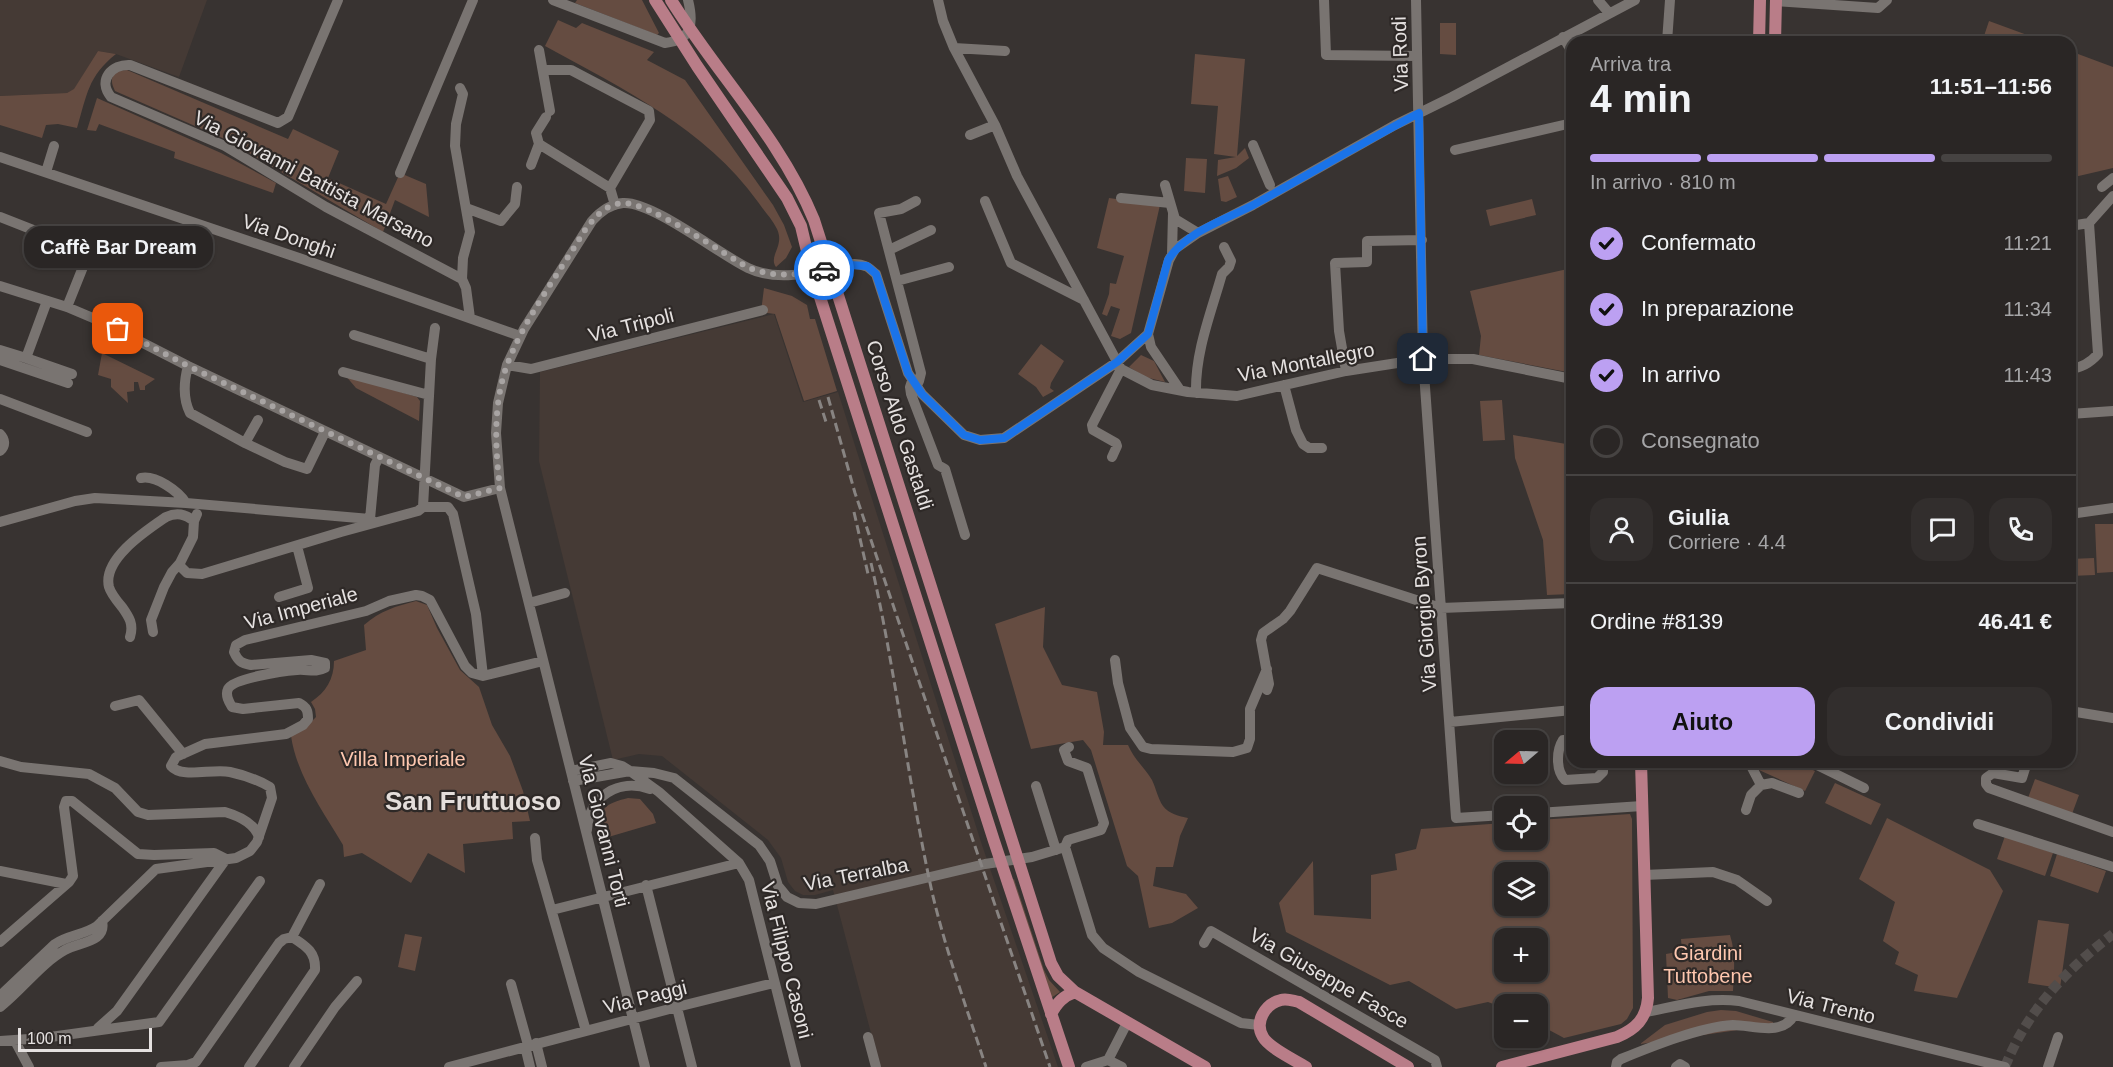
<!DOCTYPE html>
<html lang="it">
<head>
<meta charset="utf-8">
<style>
	:root { --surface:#2a2625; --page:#322e2d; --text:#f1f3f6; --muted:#a5a5a7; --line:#464342; --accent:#bca0f2 }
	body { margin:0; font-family:Helvetica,sans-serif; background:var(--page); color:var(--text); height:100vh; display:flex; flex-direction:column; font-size:22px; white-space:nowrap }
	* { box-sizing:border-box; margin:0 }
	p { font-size:20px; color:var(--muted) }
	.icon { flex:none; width:33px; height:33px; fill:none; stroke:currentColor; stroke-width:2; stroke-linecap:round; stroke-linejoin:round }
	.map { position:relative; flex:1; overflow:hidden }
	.sheet { position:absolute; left:1566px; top:36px; width:510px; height:732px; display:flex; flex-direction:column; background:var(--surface); border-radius:18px; box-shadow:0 2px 4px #0004,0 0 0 2px var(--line) }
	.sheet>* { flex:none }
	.needle { width:39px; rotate:251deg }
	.tools { position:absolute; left:1494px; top:730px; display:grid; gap:12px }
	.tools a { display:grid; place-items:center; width:54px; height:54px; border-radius:12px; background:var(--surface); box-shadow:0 2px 4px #0004,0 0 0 2px var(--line); font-size:30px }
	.scale { position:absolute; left:18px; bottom:15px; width:134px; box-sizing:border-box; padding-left:6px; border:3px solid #e5e1e0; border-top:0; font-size:16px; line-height:21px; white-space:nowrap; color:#e5e1e0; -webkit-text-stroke:4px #2e2927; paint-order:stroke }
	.pin { position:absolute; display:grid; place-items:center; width:51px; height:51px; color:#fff; margin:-26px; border-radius:12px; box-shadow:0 3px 9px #0006 }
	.courier { position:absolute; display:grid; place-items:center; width:60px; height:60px; margin:-30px; border:4px solid #1a73e8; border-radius:50%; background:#fff; color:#222; box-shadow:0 2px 8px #0007 }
	.bubble { position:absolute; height:42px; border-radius:18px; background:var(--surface); box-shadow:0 2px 4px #0004,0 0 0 2px var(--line); font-size:20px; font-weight:700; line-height:42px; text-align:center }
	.head em { font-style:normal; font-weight:700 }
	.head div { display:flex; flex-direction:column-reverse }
	.head { display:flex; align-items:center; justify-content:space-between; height:102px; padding:0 24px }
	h1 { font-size:39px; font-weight:700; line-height:45px }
	.bar { display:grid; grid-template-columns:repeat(4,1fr); gap:9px 6px; align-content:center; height:72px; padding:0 24px }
	.bar i { height:8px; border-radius:4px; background:var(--line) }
	.bar .selected { background:var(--accent) }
	.bar p { grid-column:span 4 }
	.line { display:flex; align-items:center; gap:15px; padding:0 24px; border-top:2px solid var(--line) }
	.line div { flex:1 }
	.round { display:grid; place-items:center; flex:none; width:63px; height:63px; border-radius:18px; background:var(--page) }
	ol { padding:0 24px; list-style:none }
	li { display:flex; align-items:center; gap:18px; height:66px }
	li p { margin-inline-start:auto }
	li .icon { padding:6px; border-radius:50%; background:var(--accent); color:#111; stroke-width:4 }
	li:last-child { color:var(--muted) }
	li i { width:33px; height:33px; border:3px solid var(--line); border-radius:50% }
	.primary-button { display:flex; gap:12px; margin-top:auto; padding:12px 24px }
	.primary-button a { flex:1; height:69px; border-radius:18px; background:var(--accent); color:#111; font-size:24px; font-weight:700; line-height:69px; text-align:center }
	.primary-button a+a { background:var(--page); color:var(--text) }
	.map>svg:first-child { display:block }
	.built { fill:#453a35 }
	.green { fill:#654c41; fill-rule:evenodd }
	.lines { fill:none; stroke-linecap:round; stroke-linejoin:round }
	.minor-tunnel { stroke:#524d4b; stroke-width:10; stroke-dasharray:10 5; stroke-linecap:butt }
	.minor { stroke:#797471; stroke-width:10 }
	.major { stroke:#b97d88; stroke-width:12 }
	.rail { stroke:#888482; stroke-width:3; stroke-dasharray:9 4.5; stroke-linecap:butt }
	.done { stroke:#a8a4a3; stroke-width:6; stroke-dasharray:0 10.8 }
	.route { stroke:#1a73e8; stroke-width:8 }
	.labels { text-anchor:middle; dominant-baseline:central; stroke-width:4.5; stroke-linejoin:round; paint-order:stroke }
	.street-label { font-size:20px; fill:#e5e1e0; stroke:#2e2927 }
	.park-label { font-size:20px; fill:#fec7af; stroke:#2e2927 }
	.district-label { font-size:26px; font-weight:bold; fill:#e4dedb; stroke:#2e2927 }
</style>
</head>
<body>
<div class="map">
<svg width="2113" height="1067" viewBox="0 0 2113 1067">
	<rect width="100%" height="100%" fill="#383331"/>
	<path class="built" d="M0 0H207L179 77 116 54 98 51 74 90 67 93 0 96Z
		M774 314 803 402 838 392 982 845 1058 1067H880L833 890 815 895H803L795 891 788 882 781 858 768 840 662 756 639 754 613 760 539 461 540 372Z"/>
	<path class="green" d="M577 0H642L659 33 657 35 575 3Z
		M558 20 576 28 582 23 654 52 647 60 685 80 773 205 784 225 792 247 786 258 776 267C768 256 785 246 777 229 772 219 764 211 758 202 705 128 623 89 545 46Z
		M1989 21 2046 42H1982Z
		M1440 23H1456V55L1440 54Z
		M98 51 116 54C88 76 87 95 77 128L58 124 46 125 42 138 0 125V96L67 93 74 89Z
		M2070 51 2113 67V168L2070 178Z
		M1195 54 1245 59 1237 156 1245 148 1249 158 1236 168 1217 176 1218 160 1236 157 1214 154 1218 106 1191 104Z
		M127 70 288 139 293 129 339 151 328 178 386 204 400 173 426 184 429 217 395 200 383 232 227 140 115 91C111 82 110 78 117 71Z
		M97 98 221 153 276 183 273 193 174 158 175 152 99 124 96 131 87 130Z
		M1186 158 1207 159 1205 193 1184 191Z
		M1228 176 1237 197 1226 202 1221 201 1218 179Z
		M1109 198 1160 205 1131 333 1120 339 1111 336 1120 309 1111 306 1107 316 1102 314 1109 294 1110 283 1116 284 1124 256 1097 248Z
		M1532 199 1536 215 1490 226 1486 210Z
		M1572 268V373L1479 355 1481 336 1470 291Z
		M764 288 792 296 807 305 810 319H815L837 391 804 401 775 314 761 312Z
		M1041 344 1064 361 1051 383 1050 388 1054 391 1043 397 1036 387 1018 374Z
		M102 353 155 379 145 386V390H140L138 382H134V391L127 392 128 403 111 387V379L98 375Z
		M1141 355 1154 361 1165 382 1145 377 1129 367Z
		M345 375 417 397 420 401 419 421 356 388Z
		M1502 400 1505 440 1483 441 1480 401Z
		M1513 435 1572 445V594L1547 595 1543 540 1515 458Z
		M2095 524H2113V572L2097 573Z
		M2094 558 2095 575 2070 576V559Z
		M416 601 427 605 437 628 460 670 479 687 492 725 510 756 523 791 530 821 512 822 513 839 463 844 465 873 428 853 411 883 362 853 344 857 343 845C323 811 297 776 291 736L305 728 316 717 315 709 311 702C326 692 334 679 334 661L366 650 364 625C380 611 396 606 416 601Z
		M1045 607 1043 647 1062 685 1097 692 1104 732 1103 745H1128C1134 759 1144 767 1152 780 1156 788 1158 799 1163 806 1169 814 1179 816 1188 818L1180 836 1173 867H1156L1153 886 1186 894 1198 908 1172 923 1149 928 1138 876 1127 866 1091 750 1083 740 1031 749 995 624Z
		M1763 762H1796L1815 771 1805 791 1759 770Z
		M2035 779 2079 795 2072 814 2028 798Z
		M1835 783 1881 804 1871 825 1825 803Z
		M628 798 640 799 653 814 656 823 605 838C598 812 599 805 628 798Z
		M1630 814 1632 819 1633 1008 1627 1019 1621 1024 1564 1038 1538 1024V1005H1504V1008L1488 1002 1456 1009 1409 981 1390 985 1286 932 1279 903 1313 861 1314 915 1371 919V875L1397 870 1395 854 1416 849 1421 829 1504 823V840H1538V820ZM1504 873H1538V906H1504ZM1504 939H1538V972H1504Z
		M1887 818 1990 870 2003 891 1957 998 1914 991 1918 975 1895 964 1899 952 1883 941 1895 902 1859 879Z
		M2005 836 2053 853 2045 876 1997 859Z
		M2057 854 2106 871 2098 893 2050 876Z
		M1014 879 1044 970 1049 980 1060 992 1051 998 1012 880Z
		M2038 920 2069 924 2060 988 2028 983Z
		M405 934 422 937 415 971 398 967Z
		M1730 935C1736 954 1734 971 1733 991H1709L1677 1000 1668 998 1666 954 1682 951 1681 939Z
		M1721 1010 1736 1011 1773 1022V1025L1640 1044 1665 1025 1707 1012Z"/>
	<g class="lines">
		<path class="minor-tunnel" d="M2005 1067C2026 1012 2067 969 2113 934"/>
		<path class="minor" d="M338 0 288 117 278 123 130 65C112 64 97 80 111 97L225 146 326 207 462 279 466 288 470 318
			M553 0 665 43C692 40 694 24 688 0
			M938 0 943 21 954 48 995 125 1017 176 1121 369 1152 385 1188 392 1237 396 1346 371 1423 359H1473L1572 379
			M1324 0 1326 55 1417 56
			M1416 0 1423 359 1456 818 1504 815
			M1598 0 1609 13
			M1776 1 1878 8 1887 0
			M1563 37 1572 52
			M1667 42 1670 0
			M954 48 1005 51
			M539 50 550 111
			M543 70H571L649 111 650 120 610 188 615 205
			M460 88 463 94 456 124 455 146 470 232 463 258 462 279
			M970 135 995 125
			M539 144 610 188
			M1253 145 1270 185
			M1455 150 1572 123
			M0 157 302 259 520 336
			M531 165 539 144 536 133 546 117
			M46 172 54 146
			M400 173 473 0
			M1165 185 1175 219 1198 233
			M2102 187 2113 178
			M1121 198 1170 203
			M985 201 1011 263 1084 300
			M466 208 501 221 515 204 517 187
			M0 217 89 252 67 307
			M2070 226 2089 223
			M889 250 931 230
			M1172 254 1173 213
			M897 281 949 267
			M0 286 67 307 100 321 188 366 464 497 500 488
			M47 301 26 358 72 374
			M1148 334 1151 347 1180 390
			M354 335 431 359
			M0 350 26 358
			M0 360 68 383
			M507 365 531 369 763 310
			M188 366C184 381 183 399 190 413L245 443
			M2070 369C2082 368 2090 363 2098 354L2089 223 2113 196
			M1346 371 1339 331 1335 263 1367 262V241L1422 240
			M343 372 429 395
			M912 381 910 387 911 394 938 465 945 469 965 535
			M1284 385 1296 430 1303 444 1309 448H1322
			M916 387 919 381 921 373 879 213 901 209 916 201
			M1196 393C1195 352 1211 313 1222 274L1229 267 1231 261 1224 247
			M0 399 87 432
			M2070 414 2113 411
			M258 420 245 443 285 462 307 469 325 432
			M0 434C5 439 6 446 0 451
			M1112 457 1117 446 1116 443 1093 430 1092 425 1121 369
			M141 478C156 475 178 491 186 503
			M423 507 431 359 435 328
			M2070 514 2113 508
			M370 519 375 465 379 457
			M0 522 75 501 95 498 186 503 370 519 374 522
			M180 563 181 567 187 573 202 574 341 532 418 511 423 507H448L453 514 476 614 483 676
			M279 597 308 588 297 546
			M529 603 565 593
			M153 632 151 620 164 587 172 572 180 563 193 537 194 521 197 514
			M130 637C134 624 129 617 122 607 117 601 111 594 109 587 102 559 147 530 166 517 177 512 185 514 194 521
			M1115 660 1118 683 1130 728 1143 747 1151 749 1233 752 1247 748 1250 739V709L1267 669
			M1267 690 1269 684 1261 640 1263 633 1283 619 1290 611 1317 568 1441 608 1572 603
			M115 706 139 700 183 754
			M2070 711 2113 718
			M1450 722 1572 710
			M1572 740H1563C1556 751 1556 771 1565 780L1597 778 1603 772V762
			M0 761 21 767 89 774 115 788 138 812 148 815 225 812C239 816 254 823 259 837
			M1749 762 1761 785 1772 783 1799 793
			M1811 762 1864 788
			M2027 762 2022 778 1993 773 1986 778V784L1989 788 2113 832
			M571 771 611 763 622 766 630 771 654 773 674 778 759 845 770 861 778 886 787 897 799 903 816 904 985 864 1032 857 1065 847 1092 935 1103 948 1139 972 1241 1023 1259 1025
			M573 781 630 771 659 792 739 863 749 880 796 1067
			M1036 786 1056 850
			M1746 810 1751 795 1761 785
			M1538 813 1642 806
			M1978 824 2113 867
			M587 830C589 796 619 778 650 789
			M535 838 537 860 586 1031
			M1065 847 1068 840 1101 830 1104 823 1087 768 1068 761 1064 750 1069 747
			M0 871 66 884
			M1644 875 1713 872 1737 880 1767 901
			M646 885 692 1067
			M552 910 739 863
			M292 937 320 884
			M0 942 69 882 73 876 64 807 66 801H72L138 854 154 855 214 853 226 859
			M1204 943 1211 931 1435 1060 1437 1067
			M511 984 528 1045
			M0 996 55 944C68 935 84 935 97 926L156 869 236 858 250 851 257 842 272 798 270 787C258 780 244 775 230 772 213 768 182 779 171 766L176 757 205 744 286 734 303 725 308 719C308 711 307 707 299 703L243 709 232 707C229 702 225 695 228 689 233 678 284 671 297 670 307 669 316 673 325 668V663L311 660 251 665C241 663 238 661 234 652L236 645 245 640 366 611 389 601 416 595 422 596 430 600 465 666 472 673 483 676 543 661
			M0 1007C23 989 40 964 65 950 78 942 107 943 102 921
			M1646 1012C1677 1006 1707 997 1739 1001L2005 1067
			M98 1028 117 1011 226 859
			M868 1037 876 1067
			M0 1041 43 1038 159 1022 260 881
			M15 1041 29 1067
			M536 1043 542 1067
			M525 1046 530 1067
			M1108 1060 1127 1023
			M161 1067 188 1065 196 1062 279 943 284 939 292 937C306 946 316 952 315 970L249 1067
			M294 1067 335 1007 357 981
			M449 1067 677 1007 774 983
			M645 1067 500 488 496 433 498 403 507 365 524 329 592 221C600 212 610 204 623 203 652 201 719 254 748 268 773 280 803 275 829 269 840 266 855 261 865 266 869 267 872 271 876 274L908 373 922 394 964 435 980 440 1004 438 1117 362 1148 334 1169 260 1175 249 1198 233 1253 205 1395 125 1452 97 1635 0
			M1086 1067 1108 1060 1122 1067
			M1616 1067 1617 1062 1621 1059C1653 1046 1700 1027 1733 1025 1753 1025 1782 1037 1794 1015
			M1676 1067 1680 1064 1685 1067
			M2048 1067 2058 1037"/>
		<path class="major" d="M655 0 697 66 787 198 801 226 812 272 994 841 1069 1067
			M671 0C717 74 781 139 814 220L1051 963 1058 976 1075 992 1205 1067
			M1759 42 1760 0
			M1775 42 1776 0
			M1051 1014C1057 1003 1063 996 1075 992
			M1306 1067C1295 1060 1269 1048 1263 1037 1254 1022 1265 1004 1281 1000 1287 998 1293 1001 1299 1002L1408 1067
			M1502 1067 1617 1037C1636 1029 1646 1019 1648 998L1641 762"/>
		<path class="rail" d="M828 397 855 493 1050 1067
			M819 400 827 425
			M854 512 868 574
			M871 563C896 672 908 783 932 892 946 952 967 1009 986 1067"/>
	</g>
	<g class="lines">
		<path class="done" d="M118 329 188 366 464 497 500 488C495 447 493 404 507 365 524 319 558 275 583 233 593 219 604 205 622 203 647 201 724 254 749 268 776 278 797 275 824 270"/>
		<path class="route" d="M824 270 849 265 867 266 876 274 908 373 922 394 964 435 980 440 1004 438 1117 362 1148 334 1168 260C1186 231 1228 219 1257 203 1311 173 1364 142 1419 113L1423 359"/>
	</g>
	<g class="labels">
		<g class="street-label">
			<text transform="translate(1400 54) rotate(-92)">Via Rodi</text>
			<text transform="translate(314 179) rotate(28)">Via Giovanni Battista Marsano</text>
			<text transform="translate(289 236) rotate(19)">Via Donghi</text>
			<text transform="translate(631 325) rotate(-14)">Via Tripoli</text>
			<text transform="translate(1306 362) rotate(-11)">Via Montallegro</text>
			<text transform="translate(900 425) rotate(72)">Corso Aldo Gastaldi</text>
			<text transform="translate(301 608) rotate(-15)">Via Imperiale</text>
			<text transform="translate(1424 614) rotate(-94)">Via Giorgio Byron</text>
			<text transform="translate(604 831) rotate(76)">Via Giovanni Torti</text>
			<text transform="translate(856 874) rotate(-11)">Via Terralba</text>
			<text transform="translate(787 960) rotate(76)">Via Filippo Casoni</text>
			<text transform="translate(1329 978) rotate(30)">Via Giuseppe Fasce</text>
			<text transform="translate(645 997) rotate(-14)">Via Paggi</text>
			<text transform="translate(1831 1006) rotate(14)">Via Trento</text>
		</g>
		<g class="park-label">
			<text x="403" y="759">Villa Imperiale</text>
			<text x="1708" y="953">Giardini<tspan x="1708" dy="23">Tuttobene</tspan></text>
		</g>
		<g class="district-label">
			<text x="473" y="801">San Fruttuoso</text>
		</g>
	</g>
</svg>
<div class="tools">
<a><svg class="needle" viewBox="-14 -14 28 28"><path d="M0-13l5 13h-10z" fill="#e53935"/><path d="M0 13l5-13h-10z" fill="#a5a5a7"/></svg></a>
<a><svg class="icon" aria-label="locate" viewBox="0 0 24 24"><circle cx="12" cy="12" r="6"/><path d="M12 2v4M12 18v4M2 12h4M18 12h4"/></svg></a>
<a><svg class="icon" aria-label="layers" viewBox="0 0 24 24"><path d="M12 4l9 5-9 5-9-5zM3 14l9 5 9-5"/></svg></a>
<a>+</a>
<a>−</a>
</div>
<div class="scale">100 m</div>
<div class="pin" style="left:118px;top:329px;background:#ea580c"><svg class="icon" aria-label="bag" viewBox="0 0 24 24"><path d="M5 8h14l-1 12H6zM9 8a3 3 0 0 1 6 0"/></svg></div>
<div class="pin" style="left:1423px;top:359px;background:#1f2937"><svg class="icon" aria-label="home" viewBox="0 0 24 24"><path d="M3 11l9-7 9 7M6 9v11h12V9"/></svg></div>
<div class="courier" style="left:824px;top:270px"><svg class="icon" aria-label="car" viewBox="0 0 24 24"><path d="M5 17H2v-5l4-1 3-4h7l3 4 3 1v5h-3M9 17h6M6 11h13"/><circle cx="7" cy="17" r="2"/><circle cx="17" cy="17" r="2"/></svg></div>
<div class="bubble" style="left:24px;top:226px;width:189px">Caffè Bar Dream</div>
<section class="sheet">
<div class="head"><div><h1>4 min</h1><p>Arriva tra</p></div><em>11:51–11:56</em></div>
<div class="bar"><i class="selected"></i><i class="selected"></i><i class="selected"></i><i></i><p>In arrivo · 810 m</p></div>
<ol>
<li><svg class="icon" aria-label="check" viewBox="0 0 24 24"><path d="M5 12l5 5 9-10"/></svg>Confermato<p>11:21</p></li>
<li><svg class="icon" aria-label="check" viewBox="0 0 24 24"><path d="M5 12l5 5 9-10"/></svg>In preparazione<p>11:34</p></li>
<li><svg class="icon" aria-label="check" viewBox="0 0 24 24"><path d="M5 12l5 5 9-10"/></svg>In arrivo<p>11:43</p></li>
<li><i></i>Consegnato</li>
</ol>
<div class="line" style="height:108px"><a class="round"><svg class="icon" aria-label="person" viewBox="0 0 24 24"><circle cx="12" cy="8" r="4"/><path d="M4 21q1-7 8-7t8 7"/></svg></a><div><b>Giulia</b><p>Corriere · 4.4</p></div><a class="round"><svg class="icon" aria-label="chat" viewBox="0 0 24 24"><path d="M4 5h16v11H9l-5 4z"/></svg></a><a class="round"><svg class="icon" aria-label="phone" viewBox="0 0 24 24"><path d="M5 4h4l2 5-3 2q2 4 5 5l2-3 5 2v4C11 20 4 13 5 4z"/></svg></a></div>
<div class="line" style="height:78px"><div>Ordine #8139</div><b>46.41 €</b></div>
<div class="primary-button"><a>Aiuto</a><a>Condividi</a></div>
</section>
</div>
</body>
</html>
